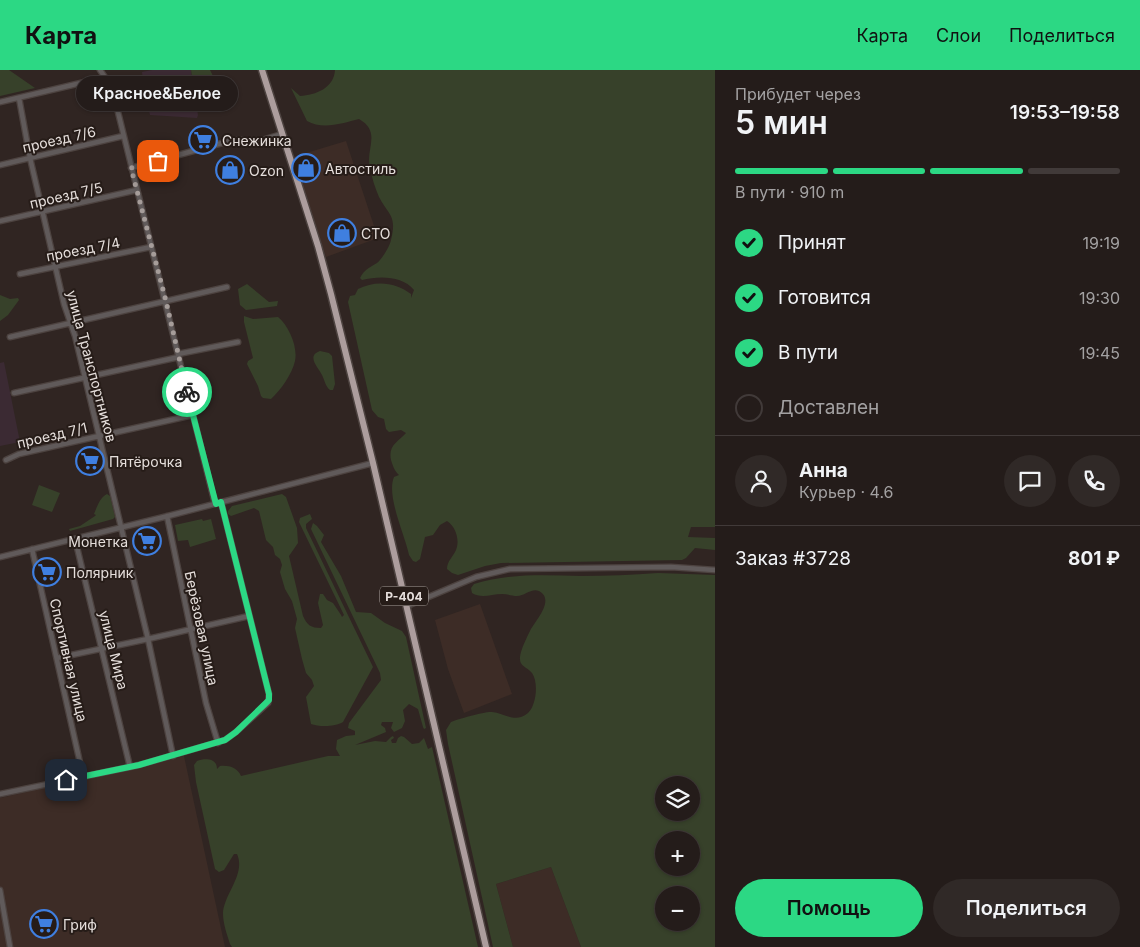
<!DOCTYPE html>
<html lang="ru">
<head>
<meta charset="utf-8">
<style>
	:root { --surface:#241c1a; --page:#302927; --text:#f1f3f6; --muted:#a3a1a2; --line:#413a39; --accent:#2cd884 }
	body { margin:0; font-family:Inter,sans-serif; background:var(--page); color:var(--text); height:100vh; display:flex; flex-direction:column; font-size:19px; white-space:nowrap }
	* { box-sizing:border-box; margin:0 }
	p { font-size:16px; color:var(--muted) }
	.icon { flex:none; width:28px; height:28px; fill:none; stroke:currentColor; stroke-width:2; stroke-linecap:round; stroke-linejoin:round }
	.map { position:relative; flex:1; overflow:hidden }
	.side { display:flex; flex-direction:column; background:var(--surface); width:425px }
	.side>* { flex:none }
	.controls { position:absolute; left:655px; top:706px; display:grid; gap:10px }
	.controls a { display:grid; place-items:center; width:45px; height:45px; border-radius:50%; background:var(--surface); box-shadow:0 1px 4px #0004,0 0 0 1px var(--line); font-size:25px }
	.pin { position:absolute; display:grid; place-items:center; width:42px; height:42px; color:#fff; margin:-21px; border-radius:10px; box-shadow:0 2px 8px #0006 }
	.courier { position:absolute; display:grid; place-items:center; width:50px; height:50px; margin:-25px; border:4px solid #2cd884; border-radius:50%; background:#fff; color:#222; box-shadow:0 1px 6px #0007 }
	.bubble { position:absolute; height:35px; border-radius:18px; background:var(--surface); box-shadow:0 1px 4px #0004,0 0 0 1px var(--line); font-size:16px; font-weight:600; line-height:35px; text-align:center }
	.head em { font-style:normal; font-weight:600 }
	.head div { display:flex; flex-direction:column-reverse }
	.head { display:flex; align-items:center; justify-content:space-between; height:85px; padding:0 20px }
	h1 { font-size:32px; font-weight:600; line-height:38px }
	.bar { display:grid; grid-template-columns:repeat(4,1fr); gap:8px 5px; align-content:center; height:60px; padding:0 20px }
	.bar i { height:6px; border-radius:4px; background:var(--line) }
	.bar .selected { background:var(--accent) }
	.bar p { grid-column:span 4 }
	.line { display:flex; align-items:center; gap:12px; padding:0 20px; border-top:1px solid var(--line) }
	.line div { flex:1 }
	.round { display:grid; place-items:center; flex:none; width:52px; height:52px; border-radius:26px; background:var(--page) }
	ol { padding:0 20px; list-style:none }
	li { display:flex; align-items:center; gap:15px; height:55px }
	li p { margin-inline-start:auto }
	li .icon { padding:5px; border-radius:50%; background:var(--accent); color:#111; stroke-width:4 }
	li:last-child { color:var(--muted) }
	li i { width:28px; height:28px; border:2px solid var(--line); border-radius:50% }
	.action { display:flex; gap:10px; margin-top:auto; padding:10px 20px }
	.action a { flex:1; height:58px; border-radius:30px; background:var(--accent); color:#111; font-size:20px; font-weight:600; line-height:58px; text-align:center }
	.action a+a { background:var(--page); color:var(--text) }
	header { display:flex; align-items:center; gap:30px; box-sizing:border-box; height:70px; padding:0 25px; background:var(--accent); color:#111 }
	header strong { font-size:24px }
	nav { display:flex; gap:28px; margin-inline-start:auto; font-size:18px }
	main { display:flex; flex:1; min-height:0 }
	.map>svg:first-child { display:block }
	.built { fill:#3d2c26 }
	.education { fill:#3b2a33 }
	.green { fill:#37412a; fill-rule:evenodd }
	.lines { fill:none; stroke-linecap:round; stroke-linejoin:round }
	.minor-casing { stroke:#4d4340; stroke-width:7 }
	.highway-casing { stroke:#4d4340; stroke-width:9 }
	.minor { stroke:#605a5a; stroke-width:4.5 }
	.highway { stroke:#ac9d9d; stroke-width:6 }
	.done { stroke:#a69d9a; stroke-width:5; stroke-dasharray:0 9 }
	.route { stroke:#2cd884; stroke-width:6 }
	.labels { text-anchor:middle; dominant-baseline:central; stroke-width:4; stroke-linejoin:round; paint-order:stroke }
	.shield { fill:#261c18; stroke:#aca4a0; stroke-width:1 }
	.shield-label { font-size:12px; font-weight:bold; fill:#e5dedb }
	.street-label { font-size:14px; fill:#e5dedb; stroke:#261c18 }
	.poi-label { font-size:14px; fill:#e5dedb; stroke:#261c18; text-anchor:start }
</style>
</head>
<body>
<header>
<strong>Карта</strong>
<nav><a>Карта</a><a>Слои</a><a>Поделиться</a></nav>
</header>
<main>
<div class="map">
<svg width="715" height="877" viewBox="0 0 715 877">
	<rect width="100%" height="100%" fill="#302522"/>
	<path class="built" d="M346 71 378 168 326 187 293 87Z
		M480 534 512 624 464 643 448 599 435 550Z
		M184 686 225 877H0V728Z
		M551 797 581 877H513L496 814Z"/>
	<path class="education" d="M152 0H191L198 45 197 48 150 45 145 26 142 2Z
		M4 292 20 372 0 376V293Z"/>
	<path class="green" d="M0 0H9L35 18 0 26Z
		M191 0H210L214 8 213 17 201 24 202 26 209 28V33H202L198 37 196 33Z
		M335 0H715V457H691L688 467 715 468V480L695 478 686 488 682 490 501 493 485 496 458 505 452 503 447 499C447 491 453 487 456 480 460 470 456 457 447 451L440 455 433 465 425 467 420 489 416 492 413 491 409 485C405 465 386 426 394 407L399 405C394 400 393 396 391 390 388 375 398 372 406 363L401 360 389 362 386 359 384 349 378 347 372 340 348 232 350 226 355 225 358 219C375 210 396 212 411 224V228L414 220C402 205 378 206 362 210L360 208C364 200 370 197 377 193 382 189 390 176 391 170 397 145 389 146 379 127 375 118 372 108 370 98 365 79 382 62 359 49 343 53 323 60 307 51L291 18 300 26C316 25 334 18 335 0Z
		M247 214 269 232 278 231 277 236 246 240 240 235 238 219Z
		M0 225 10 229 18 228 19 230 8 245 0 251Z
		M244 246 253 249 278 247C289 256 298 277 295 291 292 304 281 320 271 329L263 328 261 326 258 316 247 294 248 291 253 288 244 252Z
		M320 281 329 283 332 286 335 314 333 320H330C325 316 325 311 322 305 318 297 306 286 320 281Z
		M39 415 60 423 52 442 32 435Z
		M107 424 110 426 115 447 113 449 70 461 69 459 80 456 95 446 96 445 94 444C97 437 100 427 107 424Z
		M282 424 286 427 297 458 298 473 289 486 303 546C307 555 311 558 321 558L323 555 318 533 320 524H323L327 530 333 533 341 545 342 547 344 545 299 452 300 448 310 444 312 449 306 454V458L373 597 343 652C335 657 319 657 311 654L306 627 314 616 312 610 306 603 302 589 295 558 297 549 292 531 285 519 280 502 282 495 280 489 275 485 273 477 266 470 259 441 254 438 231 446 228 444V441L232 436Z
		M202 449 203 451 211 449 216 469 190 477 188 470 178 471 175 455Z
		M313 453 317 456 324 465 321 472 341 506 356 542 371 543 385 553 402 561 406 567 426 658 424 659 423 657 418 639 409 634 403 640 405 651 402 658 394 662 391 658 393 652H382L381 655 385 658 386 662 355 675 375 671 386 672 391 667 393 666 394 668 391 670 392 673H396L398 668 401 666 404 667 412 674 419 673 424 668 428 679 432 677 478 877H232L230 874C227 864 223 854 223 843 224 824 246 804 237 784H234L224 800 219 802 215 799 196 712 194 695 197 691C205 688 217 688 217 699L220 696C229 695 238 698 241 706L328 686H340L336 679 337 670 346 666 355 665V661L348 658 349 653 381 610 380 603 311 459Z
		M658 503 715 505V877H581L551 797 496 814 513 877H493L448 674 446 660 451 652C458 649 486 641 492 642 505 643 515 654 528 643 536 636 539 613 532 603 525 595 517 597 521 582 523 575 527 567 530 561 534 552 556 530 539 521 531 518 525 526 517 526 512 526 507 524 502 524 491 524 482 529 472 523L471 518 474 514C508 503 545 505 581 506 607 506 633 505 658 503ZM664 715H691V742H664ZM664 770H691V798H664ZM664 825H691V852H664Z"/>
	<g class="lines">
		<defs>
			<path id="minor" d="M100 0 111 16 116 34 215 434
				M19 28 30 88 64 234 75 266 148 569 173 686
				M0 32 85 12 106 10
				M0 95 123 66
				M131 98 233 70H262L282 64
				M0 151 137 120
				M20 204 151 177
				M10 267 227 217
				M178 284 238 272
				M14 323 179 287
				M6 390 19 384 193 345
				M167 446 206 633 218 673
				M75 469 130 697
				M32 479 83 706
				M0 487 164 447 373 393
				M407 536 476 507 510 499 671 497 715 500
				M57 588 148 569 249 546
				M0 724 139 695 225 670 236 662 268 633 269 624 221 432
				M0 820 10 877"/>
			<path id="highway" d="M262 0 318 176 331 224 373 393 486 877"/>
		</defs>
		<use href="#minor" class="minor-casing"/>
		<use href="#highway" class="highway-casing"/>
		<use href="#minor" class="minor"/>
		<use href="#highway" class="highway"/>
	</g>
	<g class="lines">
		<path class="done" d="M158 91 131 98 166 231 187 322"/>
		<path class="route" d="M66 710 139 695 225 670 236 662 269 630V624L221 432 216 434 187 322"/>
	</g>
	<defs>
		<symbol id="supermarket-ring" viewBox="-11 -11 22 22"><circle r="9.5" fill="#261c18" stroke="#3f7fe0" stroke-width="1.5"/><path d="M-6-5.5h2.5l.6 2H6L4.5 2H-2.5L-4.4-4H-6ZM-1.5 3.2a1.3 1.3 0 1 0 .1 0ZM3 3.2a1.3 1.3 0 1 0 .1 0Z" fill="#3f7fe0"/></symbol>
		<symbol id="shop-ring" viewBox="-11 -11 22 22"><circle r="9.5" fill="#261c18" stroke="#3f7fe0" stroke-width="1.5"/><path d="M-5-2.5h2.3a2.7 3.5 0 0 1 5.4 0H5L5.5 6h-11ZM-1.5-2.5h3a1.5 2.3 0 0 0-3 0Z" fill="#3f7fe0"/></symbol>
	</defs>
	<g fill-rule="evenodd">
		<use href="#supermarket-ring" x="187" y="54" width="32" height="32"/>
		<use href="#shop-ring" x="290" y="82" width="32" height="32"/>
		<use href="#shop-ring" x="214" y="84" width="32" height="32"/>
		<use href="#shop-ring" x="326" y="147" width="32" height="32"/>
		<use href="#supermarket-ring" x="74" y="375" width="32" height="32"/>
		<use href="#supermarket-ring" x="131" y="455" width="32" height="32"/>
		<use href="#supermarket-ring" x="31" y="486" width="32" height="32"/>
		<use href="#supermarket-ring" x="28" y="838" width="32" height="32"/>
	</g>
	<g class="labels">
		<rect class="shield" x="380" y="516.5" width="48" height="19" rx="4"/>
		<g class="shield-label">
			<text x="404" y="526">Р-404</text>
		</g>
		<g class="street-label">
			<text transform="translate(59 69) rotate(-13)">проезд 7/6</text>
			<text transform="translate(66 125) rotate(-13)">проезд 7/5</text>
			<text transform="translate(83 179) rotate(-11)">проезд 7/4</text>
			<text transform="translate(92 296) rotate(75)">улица Транспортников</text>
			<text transform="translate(52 365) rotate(-13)">проезд 7/1</text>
			<text transform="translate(202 558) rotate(78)">Берёзовая улица</text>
			<text transform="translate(114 580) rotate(76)">улица Мира</text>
			<text transform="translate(69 590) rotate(77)">Спортивная улица</text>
		</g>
		<g class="poi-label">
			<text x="222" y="70">Снежинка</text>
			<text x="325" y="98">Автостиль</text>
			<text x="249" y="100">Ozon</text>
			<text x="361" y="163">СТО</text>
			<text x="109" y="391">Пятёрочка</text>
			<text x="128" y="471" text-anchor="end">Монетка</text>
			<text x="66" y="502">Полярник</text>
			<text x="63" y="854">Гриф</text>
		</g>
	</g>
</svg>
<div class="controls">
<a><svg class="icon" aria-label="layers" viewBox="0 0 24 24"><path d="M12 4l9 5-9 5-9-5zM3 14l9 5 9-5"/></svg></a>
<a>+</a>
<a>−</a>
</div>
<div class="pin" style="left:158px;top:91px;background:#ea580c"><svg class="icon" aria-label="bag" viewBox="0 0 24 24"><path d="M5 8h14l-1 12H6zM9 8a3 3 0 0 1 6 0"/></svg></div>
<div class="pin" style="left:66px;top:710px;background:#1f2937"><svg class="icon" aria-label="home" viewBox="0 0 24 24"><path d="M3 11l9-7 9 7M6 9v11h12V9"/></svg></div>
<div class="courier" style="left:187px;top:322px"><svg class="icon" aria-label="bike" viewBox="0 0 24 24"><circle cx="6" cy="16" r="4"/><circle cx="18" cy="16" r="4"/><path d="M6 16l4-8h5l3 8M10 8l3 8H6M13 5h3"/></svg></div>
<div class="bubble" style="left:76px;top:6px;width:162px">Красное&amp;Белое</div>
</div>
<section class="side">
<div class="head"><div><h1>5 мин</h1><p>Прибудет через</p></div><em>19:53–19:58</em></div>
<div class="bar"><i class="selected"></i><i class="selected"></i><i class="selected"></i><i></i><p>В пути · 910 m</p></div>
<ol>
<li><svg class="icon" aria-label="check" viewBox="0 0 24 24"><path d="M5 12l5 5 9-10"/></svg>Принят<p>19:19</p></li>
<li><svg class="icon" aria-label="check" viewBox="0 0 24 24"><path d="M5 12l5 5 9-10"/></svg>Готовится<p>19:30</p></li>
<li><svg class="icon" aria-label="check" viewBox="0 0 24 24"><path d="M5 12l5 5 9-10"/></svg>В пути<p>19:45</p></li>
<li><i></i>Доставлен</li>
</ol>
<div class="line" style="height:90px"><a class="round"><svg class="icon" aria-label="person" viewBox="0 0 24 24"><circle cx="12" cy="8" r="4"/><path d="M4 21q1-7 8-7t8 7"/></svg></a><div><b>Анна</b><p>Курьер · 4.6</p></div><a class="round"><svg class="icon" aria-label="chat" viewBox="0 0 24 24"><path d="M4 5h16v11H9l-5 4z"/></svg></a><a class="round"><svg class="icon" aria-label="phone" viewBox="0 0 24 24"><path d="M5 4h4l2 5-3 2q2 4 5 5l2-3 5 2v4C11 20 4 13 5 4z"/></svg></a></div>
<div class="line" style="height:65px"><div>Заказ #3728</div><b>801 ₽</b></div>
<div class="action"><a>Помощь</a><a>Поделиться</a></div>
</section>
</main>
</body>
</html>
